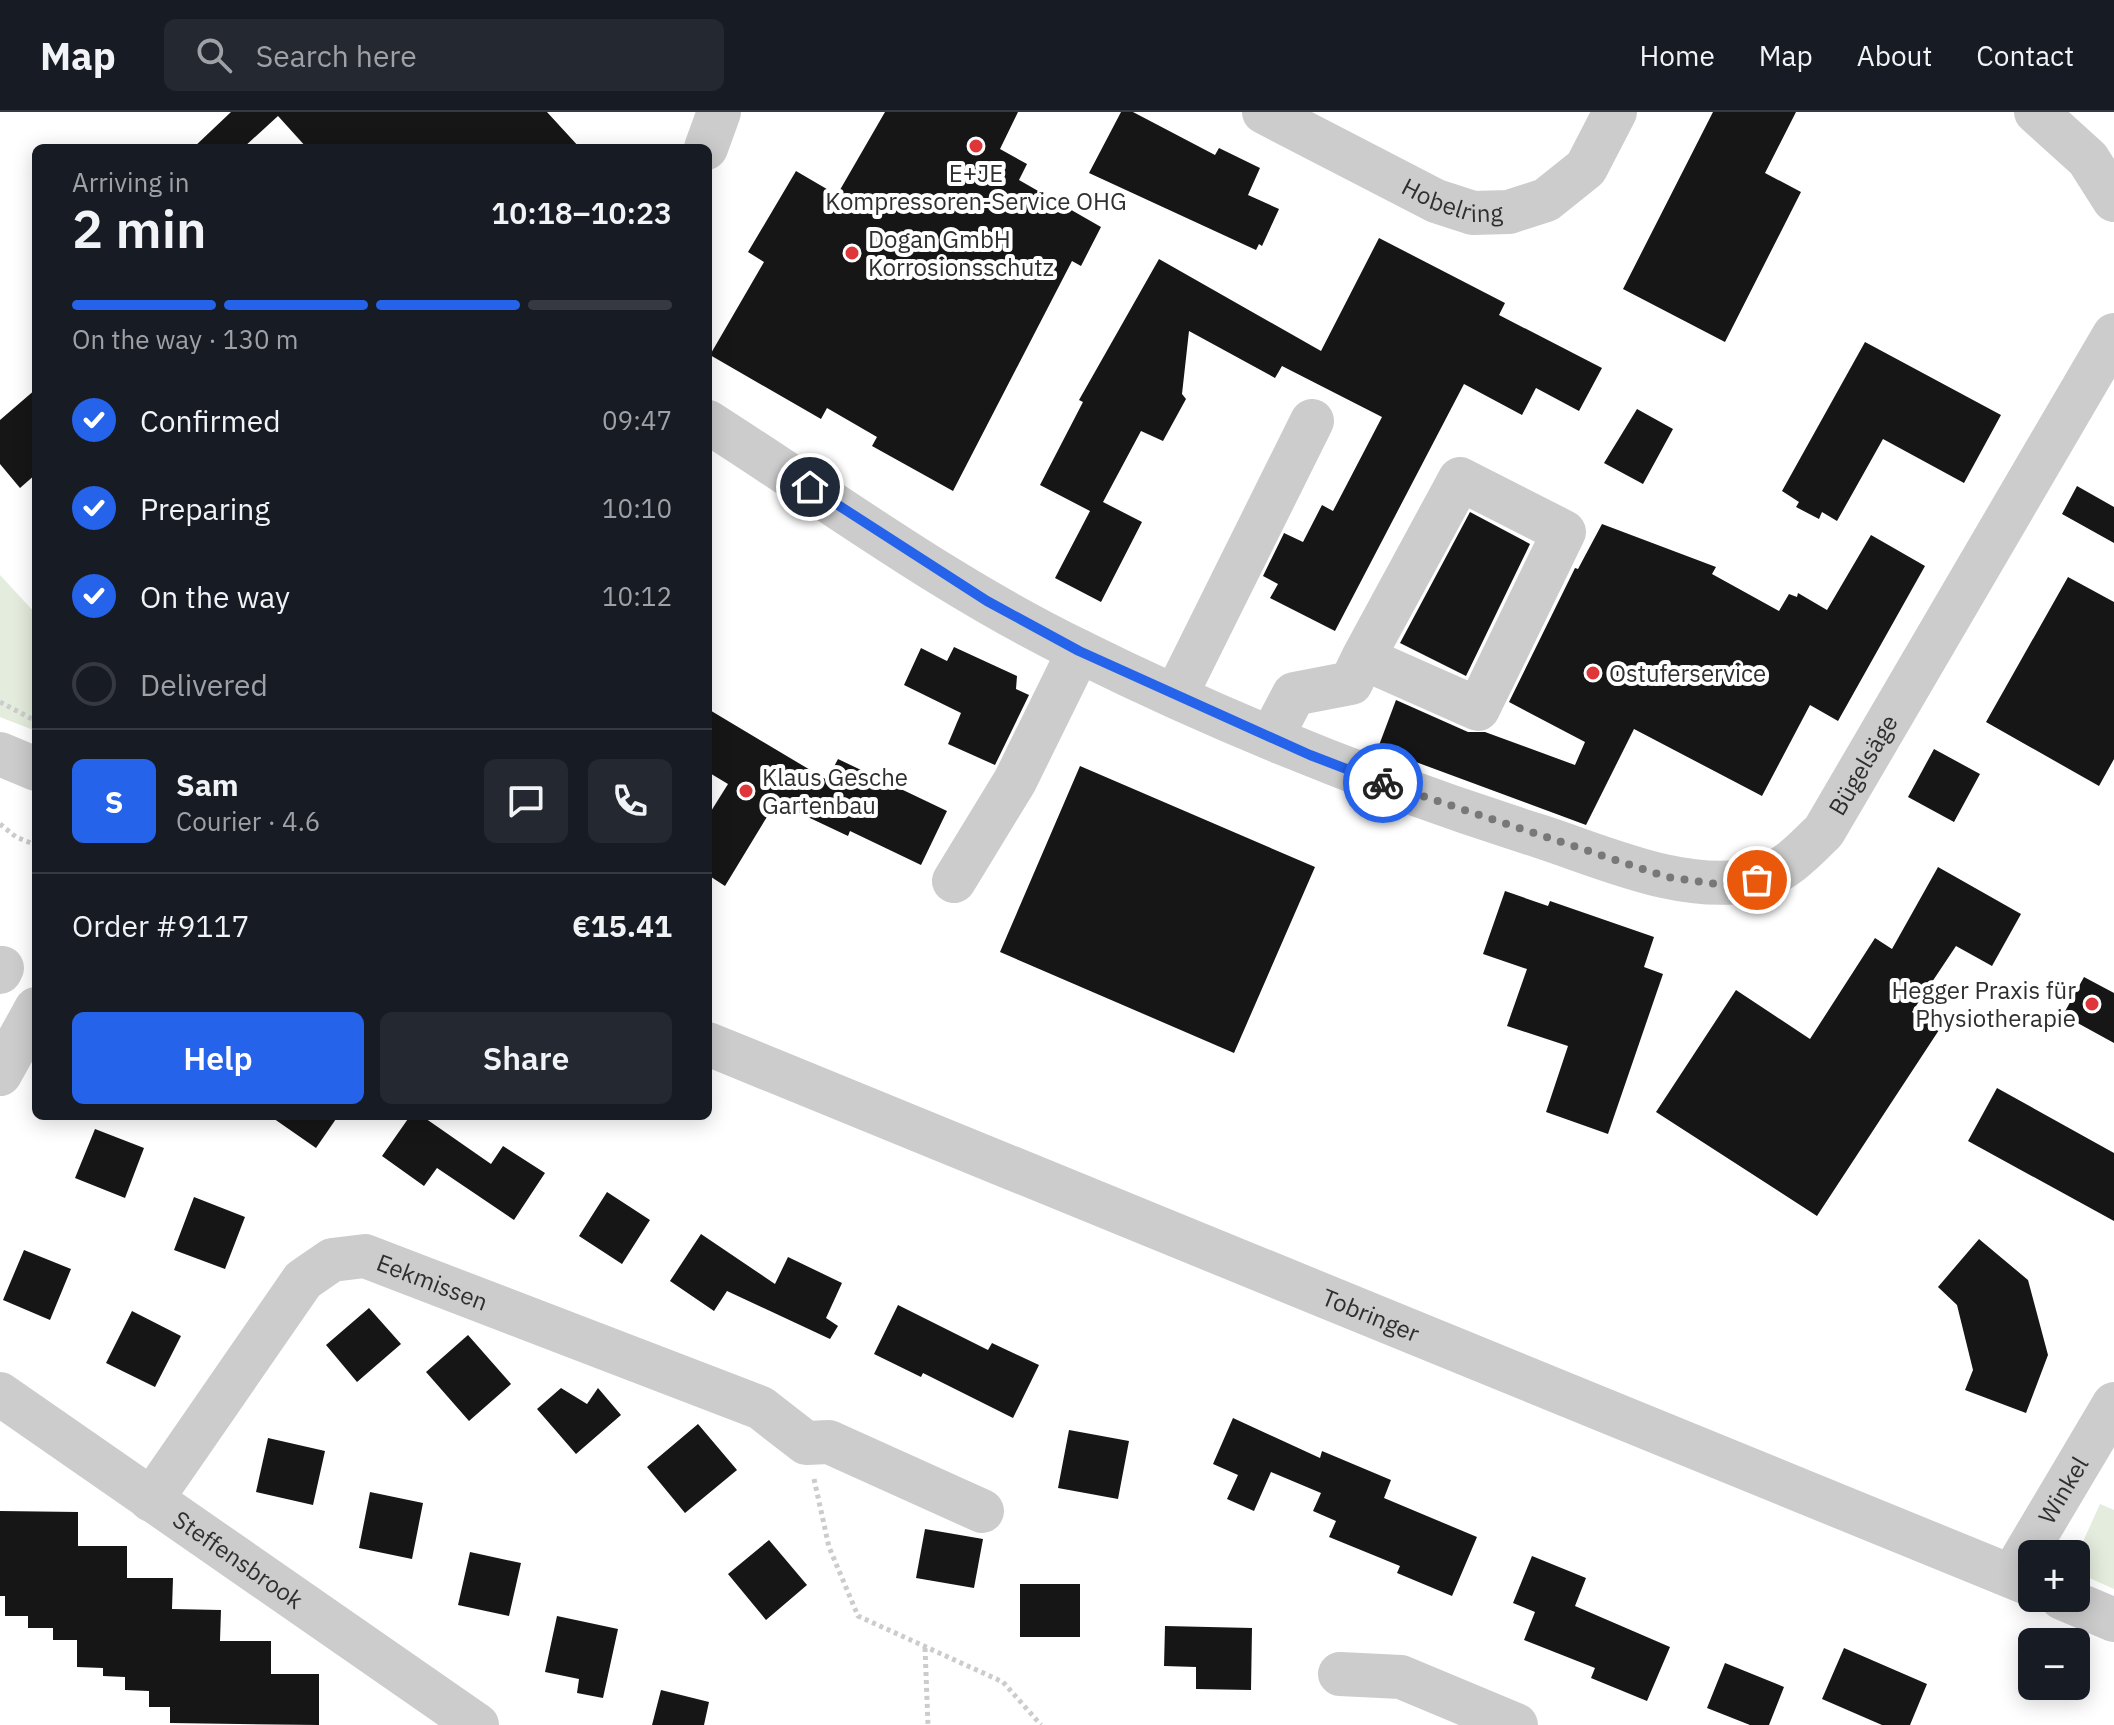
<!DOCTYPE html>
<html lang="en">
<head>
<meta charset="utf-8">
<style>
	:root { --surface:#171b24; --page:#242831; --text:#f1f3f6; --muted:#9ea1a6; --line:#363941; --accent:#2563eb }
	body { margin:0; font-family:"IBM Plex Sans",sans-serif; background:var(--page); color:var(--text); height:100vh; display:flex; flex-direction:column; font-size:30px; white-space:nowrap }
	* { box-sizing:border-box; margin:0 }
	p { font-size:26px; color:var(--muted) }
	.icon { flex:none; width:44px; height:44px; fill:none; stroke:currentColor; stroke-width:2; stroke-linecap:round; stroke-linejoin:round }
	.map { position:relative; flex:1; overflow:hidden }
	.panel { position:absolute; left:32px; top:32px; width:680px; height:976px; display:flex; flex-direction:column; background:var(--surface); border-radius:12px; box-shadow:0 4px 20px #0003 }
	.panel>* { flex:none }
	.controls { position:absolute; left:2018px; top:1428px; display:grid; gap:16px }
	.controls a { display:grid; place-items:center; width:72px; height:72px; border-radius:12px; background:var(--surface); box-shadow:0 4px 20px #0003; font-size:40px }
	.pin { position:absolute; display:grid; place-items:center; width:68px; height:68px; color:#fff; margin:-34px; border:4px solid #fff; border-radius:50%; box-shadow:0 2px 8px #0007 }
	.courier { position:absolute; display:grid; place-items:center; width:80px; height:80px; margin:-40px; border:6px solid #2563eb; border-radius:50%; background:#fff; color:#222; box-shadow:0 2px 10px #0007 }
	.headline em { font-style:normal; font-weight:600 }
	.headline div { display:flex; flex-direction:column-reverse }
	.headline { display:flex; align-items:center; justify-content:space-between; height:136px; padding:0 40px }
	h1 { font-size:52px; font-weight:600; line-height:60px }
	.bar { display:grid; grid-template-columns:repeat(4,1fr); gap:12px 8px; align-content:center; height:96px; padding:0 40px }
	.bar i { height:10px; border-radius:6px; background:var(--line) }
	.bar .selected { background:var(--accent) }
	.bar p { grid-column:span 4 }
	.line { display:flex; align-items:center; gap:20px; padding:0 40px; border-top:2px solid var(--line) }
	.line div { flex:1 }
	.round { display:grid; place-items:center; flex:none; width:84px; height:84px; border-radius:12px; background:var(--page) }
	ol { padding:0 40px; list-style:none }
	li { display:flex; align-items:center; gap:24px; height:88px }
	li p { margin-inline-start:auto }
	li .icon { padding:8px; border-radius:50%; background:var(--accent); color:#fff; stroke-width:4 }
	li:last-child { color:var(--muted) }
	li i { width:44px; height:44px; border:4px solid var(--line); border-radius:50% }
	.button { display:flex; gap:16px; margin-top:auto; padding:16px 40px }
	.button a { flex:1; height:92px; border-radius:12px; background:var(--accent); color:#fff; font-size:32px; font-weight:600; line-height:92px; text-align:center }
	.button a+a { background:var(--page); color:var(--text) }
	header { display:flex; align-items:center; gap:48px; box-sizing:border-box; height:112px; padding:0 40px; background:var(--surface); border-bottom:2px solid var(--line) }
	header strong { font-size:38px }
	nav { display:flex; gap:44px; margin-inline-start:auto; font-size:28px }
	.search { width:560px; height:72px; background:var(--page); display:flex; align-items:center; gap:20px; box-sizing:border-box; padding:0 28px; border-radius:12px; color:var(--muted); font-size:30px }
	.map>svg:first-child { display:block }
	.green { fill:#e4ecdd }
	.building { fill:#161616 }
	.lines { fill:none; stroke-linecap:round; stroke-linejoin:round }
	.path { stroke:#ccc; stroke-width:5; stroke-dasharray:4 4; stroke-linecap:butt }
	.minor { stroke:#ccc; stroke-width:44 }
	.done { stroke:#787878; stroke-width:8; stroke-dasharray:0 14.4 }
	.route { stroke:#2563eb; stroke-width:10 }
	.poi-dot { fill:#df3739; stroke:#fff; stroke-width:3 }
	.labels { text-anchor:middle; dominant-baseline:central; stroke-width:8; stroke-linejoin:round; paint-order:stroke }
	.poi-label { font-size:24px; fill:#2f2f2f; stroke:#fff; text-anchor:start }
	.street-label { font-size:24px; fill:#2f2f2f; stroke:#fff }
</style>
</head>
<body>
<header>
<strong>Map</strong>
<div class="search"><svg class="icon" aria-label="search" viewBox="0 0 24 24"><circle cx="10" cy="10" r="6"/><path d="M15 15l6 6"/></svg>Search here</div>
<nav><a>Home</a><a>Map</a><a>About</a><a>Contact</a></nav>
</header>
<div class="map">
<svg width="2114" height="1613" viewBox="0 0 2114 1613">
	<rect width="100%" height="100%" fill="#fff"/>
	<path class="green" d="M0 463 36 502V619L0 605Z
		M2100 1392 2114 1398V1477L2076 1460V1445Z"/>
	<path class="building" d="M231 0H547L580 36H307L278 4 243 36H193Z
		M885 0H1018L1000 37 1027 52 1019 68 1101 115 1081 154 1072 149 953 379 872 334 877 325 827 296 821 307 710 243 764 150 748 140 796 59 837 83Z
		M1121 0H1133L1215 43 1219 36 1260 56 1248 83 1279 97 1262 134 1259 132 1256 138 1089 61Z
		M1713 0H1796L1765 61 1801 80 1725 230 1623 177Z
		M1379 126 1505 191 1499 203 1602 256 1579 299 1536 276 1522 303 1464 272 1335 519 1270 486 1278 472 1263 464 1284 421 1303 430 1322 393 1333 399 1382 305 1282 254 1275 266 1189 219 1182 282 1186 287 1163 329 1141 319 1103 390 1142 410 1101 490 1055 466 1090 399 1040 373 1083 290 1079 288 1159 147 1321 239Z
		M1865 230 2001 303 1964 371 1883 327 1837 409 1822 400 1819 407 1796 395 1799 390 1782 379Z
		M36 277V362L20 376 0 352V308Z
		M1637 297 1673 317 1643 372 1604 351Z
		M2077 374 2114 395V431L2062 402Z
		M1470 400 1530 432 1466 564 1400 531Z
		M1602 412 1716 455 1712 462 1779 499 1789 482 1797 485 1798 481 1827 498 1871 423 1925 454 1838 609 1810 593 1762 684 1634 617 1586 713 1378 636 1396 588 1468 620H1485L1575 653 1585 630 1509 590 1575 456 1578 457Z
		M2068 465 2114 490V647L2099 674 1986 610Z
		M954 535 1017 564 1016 577 1029 583 995 653 948 632 961 601 904 573 921 536 947 549Z
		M708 597 827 668 838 647 947 699 921 753 850 719 848 724 776 690 725 774 708 763V704L728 672 708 660Z
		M1934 637 1980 662 1954 710 1908 685Z
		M1080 654 1315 755 1234 941 1000 840Z
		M1938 755 2021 802 1992 854 1956 834 1912 900 1939 918 1817 1104 1656 1000 1736 878 1810 927 1875 826 1892 837Z
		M1505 779 1548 794 1550 789 1654 825 1644 855 1663 862 1608 1022 1546 1000 1568 934 1507 914 1527 857 1483 842Z
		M2084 865 2114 881V931L2063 903Z
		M1997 976 2114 1041V1109L1968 1029Z
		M270 1004H338L316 1036Z
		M410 1004H422L491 1052 503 1034 545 1061 514 1108 437 1056 424 1074 382 1044Z
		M95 1017 144 1036 125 1086 75 1066Z
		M607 1080 650 1108 622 1152 579 1124Z
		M194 1085 245 1105 225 1157 174 1138Z
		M701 1122 775 1172 788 1145 842 1171 826 1206 838 1214 830 1227 727 1179 714 1199 670 1169Z
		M1979 1127 2028 1168 2048 1243 2026 1301 1965 1278 1973 1258 1957 1193 1938 1175Z
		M24 1138 71 1157 50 1208 3 1188Z
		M898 1193 988 1238 992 1231 1039 1253 1013 1306 923 1261 921 1265 874 1242Z
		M369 1196 401 1232 357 1270 326 1233Z
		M132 1199 181 1224 155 1275 106 1251Z
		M468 1223 511 1272 469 1309 426 1260Z
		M561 1276 587 1292 598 1276 621 1303 576 1342 537 1297Z
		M1233 1306 1320 1346 1322 1339 1391 1368 1384 1386 1477 1425 1452 1484 1397 1461 1400 1454 1329 1425 1336 1409 1313 1399 1321 1381 1271 1360 1254 1399 1227 1387 1238 1363 1213 1352Z
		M698 1312 737 1358 685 1401 647 1355Z
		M1069 1318 1129 1329 1118 1387 1058 1376Z
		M268 1326 325 1339 313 1393 256 1380Z
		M370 1380 423 1391 412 1447 359 1436Z
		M0 1399 78 1400V1434H127V1466H173L172 1497 221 1498 220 1529H271V1562H319V1613L170 1611V1595H149V1579L125 1578V1565L103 1564V1556L77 1555V1528H53V1516H28V1504H5V1484H0Z
		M925 1417 983 1427 974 1476 916 1466Z
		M769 1428 807 1473 766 1508 728 1462Z
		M470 1440 521 1451 509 1504 458 1493Z
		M1532 1444 1586 1466 1575 1494 1670 1535 1647 1589 1591 1566 1595 1556 1524 1528 1535 1500 1513 1491Z
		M1020 1472H1080V1525H1020Z
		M557 1504 618 1517 603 1586 577 1581 579 1567 545 1560Z
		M1165 1514 1252 1516 1251 1578 1196 1577V1555L1164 1554Z
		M1844 1536 1927 1572 1910 1613H1882L1822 1587Z
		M1725 1551 1784 1575 1769 1613H1750L1707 1596Z
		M661 1578 709 1590 704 1613H652Z"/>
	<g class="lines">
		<path class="path" d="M0 590 36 609
			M0 712 16 725 36 733
			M814 1367 829 1435 858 1504 1003 1570 1041 1613
			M925 1536 928 1613"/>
		<g class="minor">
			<path id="s1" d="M1264 0 1436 89 1473 101 1509 100 1546 88 1586 56 1615 0"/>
			<path d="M2036 0 2088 47 2114 88"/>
			<path d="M706 36 719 0"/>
			<path id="s2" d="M708 310C830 388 949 476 1079 539 1228 613 1384 675 1542 725 1609 747 1682 781 1753 768 1782 763 1805 738 1824 719L2114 223"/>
			<path d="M1176 583 1312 309"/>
			<path d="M1271 626 1294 582 1351 571 1363 546 1460 367 1564 420 1478 597 1363 546"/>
			<path d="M0 642 36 657"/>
			<path d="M954 769 1015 669 1079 539"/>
			<path d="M0 860 2 856"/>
			<path id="s3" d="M708 932 2032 1473"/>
			<path d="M0 962 36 897"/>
			<path id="s4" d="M0 1282 477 1613"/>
			<path id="s5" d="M151 1388 303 1168 332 1148 365 1144 761 1296 806 1331 829 1330 982 1399"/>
			<path id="s6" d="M2012 1464 2114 1292"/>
			<path d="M2062 1486 2114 1508"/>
			<path d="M1340 1562 1401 1565 1516 1613"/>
		</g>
	</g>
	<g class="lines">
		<path class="done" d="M1383 671 1667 765 1717 772 1757 768"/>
		<path class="route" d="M810 375 987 489 1079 539 1310 643 1383 671"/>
	</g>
	<g class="poi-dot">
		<circle cx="976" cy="34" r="8"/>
		<circle cx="852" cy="141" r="8"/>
		<circle cx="1593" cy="561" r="8"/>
		<circle cx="746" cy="679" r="8"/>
		<circle cx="2092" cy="892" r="8"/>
	</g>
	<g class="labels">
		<g class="poi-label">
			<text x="976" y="61" text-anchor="middle">E+JE<tspan x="976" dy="28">Kompressoren-Service OHG</tspan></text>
			<text x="868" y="127">Dogan GmbH<tspan x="868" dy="28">Korrosionsschutz</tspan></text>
			<text x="1609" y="561">Ostuferservice</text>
			<text x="762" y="665">Klaus Gesche<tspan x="762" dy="28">Gartenbau</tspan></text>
			<text x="2076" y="878" text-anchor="end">Hegger Praxis für<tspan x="2076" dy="28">Physiotherapie</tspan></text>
		</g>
		<g class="street-label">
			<text stroke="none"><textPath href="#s1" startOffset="210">Hobelring</textPath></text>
			<text stroke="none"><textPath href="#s2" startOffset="1318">Bügelsäge</textPath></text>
			<text stroke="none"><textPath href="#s5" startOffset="408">Eekmissen</textPath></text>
			<text stroke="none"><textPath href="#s3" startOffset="716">Tobringer</textPath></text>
			<text stroke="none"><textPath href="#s6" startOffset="100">Winkel</textPath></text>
			<text stroke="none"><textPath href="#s4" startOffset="290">Steffensbrook</textPath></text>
		</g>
	</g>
</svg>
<div class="controls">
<a>+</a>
<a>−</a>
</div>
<div class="pin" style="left:1757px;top:768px;background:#ea580c"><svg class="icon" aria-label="bag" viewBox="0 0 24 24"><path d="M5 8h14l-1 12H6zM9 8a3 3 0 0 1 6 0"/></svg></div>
<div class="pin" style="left:810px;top:375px;background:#1f2937"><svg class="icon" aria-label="home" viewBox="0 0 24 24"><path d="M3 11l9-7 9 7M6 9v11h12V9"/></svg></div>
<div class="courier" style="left:1383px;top:671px"><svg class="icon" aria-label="bike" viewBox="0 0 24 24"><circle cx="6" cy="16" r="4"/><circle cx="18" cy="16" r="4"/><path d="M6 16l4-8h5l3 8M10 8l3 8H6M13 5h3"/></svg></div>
<section class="panel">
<div class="headline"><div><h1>2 min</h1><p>Arriving in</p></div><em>10:18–10:23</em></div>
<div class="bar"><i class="selected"></i><i class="selected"></i><i class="selected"></i><i></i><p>On the way · 130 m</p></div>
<ol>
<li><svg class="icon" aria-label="check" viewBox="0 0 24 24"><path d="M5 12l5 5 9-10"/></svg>Confirmed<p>09:47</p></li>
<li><svg class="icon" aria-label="check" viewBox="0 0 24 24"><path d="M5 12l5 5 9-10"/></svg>Preparing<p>10:10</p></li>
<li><svg class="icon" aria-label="check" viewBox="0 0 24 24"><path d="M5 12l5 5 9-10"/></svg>On the way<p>10:12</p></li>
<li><i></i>Delivered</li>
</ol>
<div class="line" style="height:144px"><b class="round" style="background:var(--accent);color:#fff">S</b><div><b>Sam</b><p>Courier · 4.6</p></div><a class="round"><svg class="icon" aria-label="chat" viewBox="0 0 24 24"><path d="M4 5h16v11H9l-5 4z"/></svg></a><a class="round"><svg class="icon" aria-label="phone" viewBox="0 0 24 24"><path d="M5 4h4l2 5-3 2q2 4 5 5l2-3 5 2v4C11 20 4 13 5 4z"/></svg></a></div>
<div class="line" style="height:104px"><div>Order #9117</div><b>€15.41</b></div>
<div class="button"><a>Help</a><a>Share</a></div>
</section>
</div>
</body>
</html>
